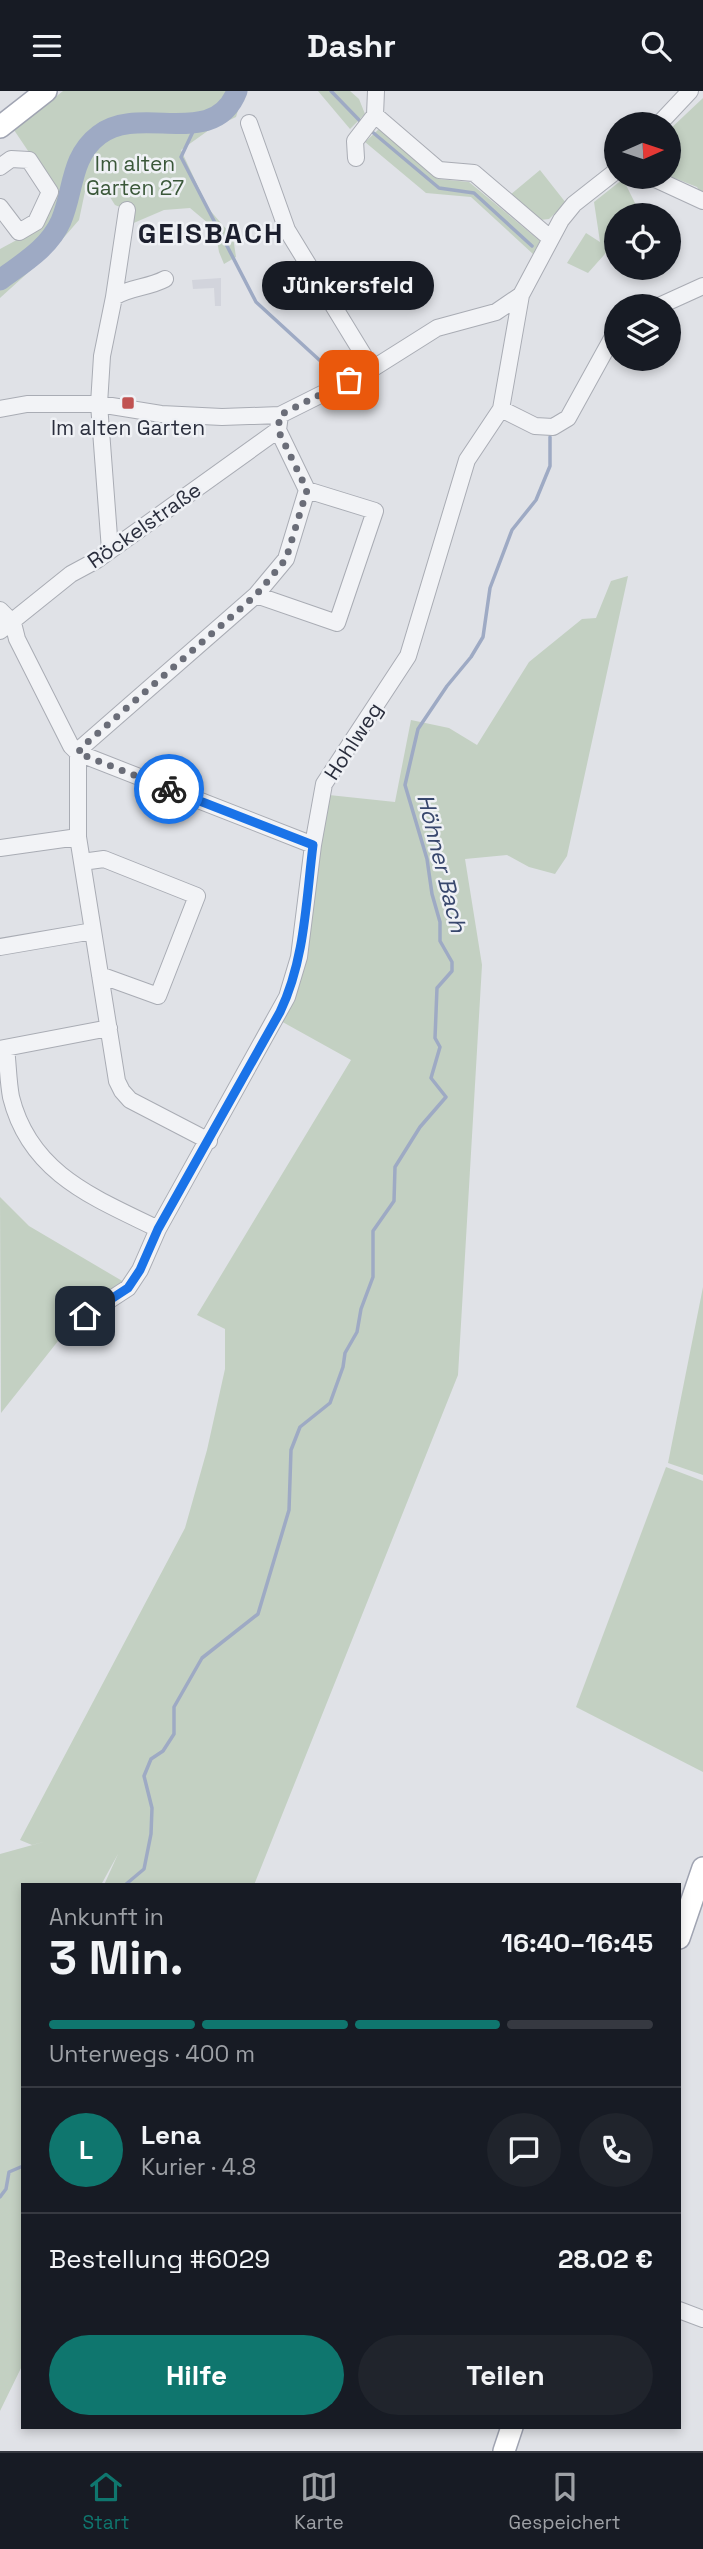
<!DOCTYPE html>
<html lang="de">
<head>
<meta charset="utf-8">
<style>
	:root { --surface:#171b24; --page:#20242c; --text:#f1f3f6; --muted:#9ea1a6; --line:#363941; --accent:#0f766e }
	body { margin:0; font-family:"Space Grotesk",sans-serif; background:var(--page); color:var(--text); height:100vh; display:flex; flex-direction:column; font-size:26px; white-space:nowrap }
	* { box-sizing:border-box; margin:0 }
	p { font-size:23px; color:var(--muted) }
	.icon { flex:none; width:38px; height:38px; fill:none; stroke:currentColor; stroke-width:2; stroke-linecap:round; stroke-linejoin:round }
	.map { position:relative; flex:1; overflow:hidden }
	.sheet { position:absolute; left:21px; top:1792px; width:660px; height:546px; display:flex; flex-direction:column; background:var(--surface); border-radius:0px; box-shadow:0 4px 10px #0003 }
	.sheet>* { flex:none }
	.needle { width:46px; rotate:87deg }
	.buttons { position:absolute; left:604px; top:21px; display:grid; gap:14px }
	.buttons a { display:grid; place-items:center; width:77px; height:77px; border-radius:50%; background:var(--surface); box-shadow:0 4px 10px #0003; font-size:35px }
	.pin { position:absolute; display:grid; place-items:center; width:60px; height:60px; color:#fff; margin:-30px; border-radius:14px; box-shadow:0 4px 10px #0006 }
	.courier { position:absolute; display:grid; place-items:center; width:70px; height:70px; margin:-35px; border:5px solid #1a73e8; border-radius:50%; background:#fff; color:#222; box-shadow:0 2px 9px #0007 }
	.bubble { position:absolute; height:49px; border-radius:24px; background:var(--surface); box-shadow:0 4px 10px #0003; font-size:23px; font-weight:700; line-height:49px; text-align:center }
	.overview em { font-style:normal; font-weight:700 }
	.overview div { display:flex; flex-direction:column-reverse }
	.overview { display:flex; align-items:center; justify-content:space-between; height:119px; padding:0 28px }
	h1 { font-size:46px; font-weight:700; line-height:52px }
	.bar { display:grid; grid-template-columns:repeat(4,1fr); gap:10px 7px; align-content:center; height:84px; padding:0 28px }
	.bar i { height:9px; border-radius:5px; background:var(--line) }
	.bar .current { background:var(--accent) }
	.bar p { grid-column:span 4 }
	.line { display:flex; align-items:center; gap:18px; padding:0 28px; border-top:2px solid var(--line) }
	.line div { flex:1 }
	.round { display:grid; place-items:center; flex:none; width:74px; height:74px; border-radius:37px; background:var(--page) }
	.primary-button { display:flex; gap:14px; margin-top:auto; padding:14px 28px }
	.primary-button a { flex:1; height:80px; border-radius:42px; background:var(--accent); color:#fff; font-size:28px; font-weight:700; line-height:80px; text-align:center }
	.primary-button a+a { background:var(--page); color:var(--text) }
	header { display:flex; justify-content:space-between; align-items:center; height:91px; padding:0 28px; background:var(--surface); font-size:32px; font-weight:700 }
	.dock { display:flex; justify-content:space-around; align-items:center; height:98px; border-top:2px solid var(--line); background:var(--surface); font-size:19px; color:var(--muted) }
	.dock a { display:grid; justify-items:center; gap:4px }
	.dock .current { color:var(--accent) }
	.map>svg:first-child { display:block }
	.built { fill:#d2d4dc }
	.green { fill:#c3d0c2 }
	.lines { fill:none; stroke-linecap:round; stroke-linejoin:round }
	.stream { stroke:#9eaac4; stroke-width:3.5 }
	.river { stroke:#9eaac4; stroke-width:21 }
	.minor-casing { stroke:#a9acb4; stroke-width:18 }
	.major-casing { stroke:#a0a4b2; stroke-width:24 }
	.minor { stroke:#f2f3f6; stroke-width:16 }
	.major { stroke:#fff; stroke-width:21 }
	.done { stroke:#6a6d78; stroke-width:7; stroke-dasharray:0 12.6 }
	.route { stroke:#1a73e8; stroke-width:9 }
	.poi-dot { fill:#c05251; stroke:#eff1f5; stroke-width:2.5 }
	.labels { text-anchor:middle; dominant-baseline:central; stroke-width:5; stroke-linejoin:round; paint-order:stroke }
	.park-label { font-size:21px; fill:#3a5739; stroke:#eff1f5 }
	.poi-label { font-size:21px; fill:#2a2e3d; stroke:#eff1f5 }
	.street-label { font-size:21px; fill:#2a2e3d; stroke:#eff1f5 }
	.water-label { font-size:23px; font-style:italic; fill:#38476d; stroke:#eff1f5 }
	.district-label { font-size:28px; font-weight:bold; letter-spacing:2px; fill:#1c1f2e; stroke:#eff1f5 }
</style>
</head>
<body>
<header><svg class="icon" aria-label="menu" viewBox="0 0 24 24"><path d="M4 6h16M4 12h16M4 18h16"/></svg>Dashr<svg class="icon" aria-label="search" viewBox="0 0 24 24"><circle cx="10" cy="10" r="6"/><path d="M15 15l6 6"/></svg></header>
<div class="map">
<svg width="703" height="2360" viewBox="0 0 703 2360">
	<rect width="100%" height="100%" fill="#e0e2e7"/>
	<path class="built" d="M221 187V215H215L214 197 193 198 192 189Z"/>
	<path class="green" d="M63 0H244L236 26 209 39 181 59 208 117 233 146 236 166 224 173 219 161 215 138 190 117 164 119 129 134 127 119 115 114 108 103 92 101 87 91 79 129 53 159 0 207V158L37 138 57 103 14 39Z
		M318 0H350L359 8 365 23 350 38Z
		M703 7V105L697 96 669 85 668 40Z
		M380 37 438 88 469 91 540 150 533 163 471 106 426 102 365 51Z
		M540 79 566 112 549 128 540 129 510 104Z
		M623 88 641 124H616V158L612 155 588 182 567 172 586 142 600 151 594 111Z
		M628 485 567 765 555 783 529 776 507 764 465 768 482 874 458 1284 254 1794H104L118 1763 101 1794H23V2273L0 2320V1763L47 1750 32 1754 20 1749 185 1437 207 1359 225 1278V1238L197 1224 351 969 279 929 329 704 395 711 411 629 449 637 477 654 529 571 582 528 596 527 611 490Z
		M0 1106 29 1135 124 1191 85 1216 1 1322Z
		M703 1196V1384L668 1372Z
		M666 1376 703 1390V1681L576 1616Z"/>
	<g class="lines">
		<path class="stream" d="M331 0 361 31
			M197 32 181 66 256 211 339 287
			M370 39 439 97 474 102 532 155
			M125 1794 144 1778 151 1743 152 1717 144 1685 151 1668 163 1660 174 1643V1616L202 1567 258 1523 289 1419 291 1359 300 1336 330 1312 343 1276 345 1262 357 1241 361 1218 373 1186V1140L394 1110 395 1076 420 1036 446 1006 431 987 440 956 435 947 437 897 452 880V871L440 850V831L432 803 427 768 405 694 418 638 447 595 471 566 483 546 490 497 512 439 536 409 550 375V346
			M0 2106 6 2098 9 2081 23 2075"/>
		<path class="river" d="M0 189C23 172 49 157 61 130 74 100 70 66 99 44 140 12 214 60 237 0"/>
		<defs>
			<path id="minor" d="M376 0 375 24 439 79 474 82 550 147
				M249 32 287 139 372 278
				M659 33 690 0
				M356 67 355 50 375 24
				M0 76 11 68 29 69 50 101 36 131 19 141 0 116
				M651 86 703 110
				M114 206 127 119
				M659 215 703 195
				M0 318 27 313H99L161 323 222 326 280 324 372 278 437 237 496 221 521 204 561 129 574 113 616 80
				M501 318 535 335 553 336 568 327 616 240
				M280 324 278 339 307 399 286 468 256 504 82 656 78 662 313 754
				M110 459 99 313 102 265 114 206C130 196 148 197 165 188
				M256 504 337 532 375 420 307 399
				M0 519 13 532 17 548 71 655 78 662V746L117 990 122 1000 130 1009 209 1050
				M0 540 71 483 97 469 278 339
				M0 757 78 746
				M82 771 104 768 197 805 158 905 100 884
				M0 856 93 840
				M6 957C8 973 8 990 11 1006 30 1083 95 1107 158 1138
				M0 958 109 937
				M85 1225 128 1197 140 1179 158 1138 287 906 299 866 313 754 324 693 408 565 467 369 501 318 521 204
				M679 2219 703 2228"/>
			<path id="major" d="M0 36 46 0
				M679 1847 703 1777
				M504 2360 512 2336"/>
		</defs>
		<use href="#minor" class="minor-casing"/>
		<use href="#major" class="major-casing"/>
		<use href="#minor" class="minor"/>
		<use href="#major" class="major"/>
	</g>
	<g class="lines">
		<path class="done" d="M169 698 78 662 82 656 256 504 286 468 307 399 278 339 280 324 349 289"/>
		<path class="route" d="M85 1225 128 1197 140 1179 158 1138 280 921C305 869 306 810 313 754L169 698"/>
	</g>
	<rect class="poi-dot" x="121" y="305" width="14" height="14" rx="3.5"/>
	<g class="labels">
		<g class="park-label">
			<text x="135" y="72">Im alten<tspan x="135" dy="24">Garten 27</tspan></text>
		</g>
		<g class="poi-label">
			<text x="128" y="336">Im alten Garten</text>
		</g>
		<g class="street-label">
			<text transform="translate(144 434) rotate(-35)">Röckelstraße</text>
			<text transform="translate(353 650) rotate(-57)">Hohlweg</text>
		</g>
		<g class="water-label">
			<text transform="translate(442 772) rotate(76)">Höhner Bach</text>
		</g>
		<g class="district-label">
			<text x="211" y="142">GEISBACH</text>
		</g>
	</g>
</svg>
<div class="buttons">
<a><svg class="needle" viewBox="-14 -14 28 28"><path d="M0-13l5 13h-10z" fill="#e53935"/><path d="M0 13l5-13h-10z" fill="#9ea1a6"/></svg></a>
<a><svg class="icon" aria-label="locate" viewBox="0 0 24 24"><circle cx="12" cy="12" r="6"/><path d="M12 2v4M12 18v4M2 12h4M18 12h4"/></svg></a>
<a><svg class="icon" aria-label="layers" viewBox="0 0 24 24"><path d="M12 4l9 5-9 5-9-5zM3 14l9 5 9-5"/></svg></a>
</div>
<div class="pin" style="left:349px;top:289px;background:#ea580c"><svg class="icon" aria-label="bag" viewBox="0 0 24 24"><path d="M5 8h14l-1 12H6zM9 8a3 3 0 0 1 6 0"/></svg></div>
<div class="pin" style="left:85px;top:1225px;background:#1f2937"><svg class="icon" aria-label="home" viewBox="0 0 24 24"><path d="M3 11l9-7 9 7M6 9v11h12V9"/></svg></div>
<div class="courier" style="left:169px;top:698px"><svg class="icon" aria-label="bike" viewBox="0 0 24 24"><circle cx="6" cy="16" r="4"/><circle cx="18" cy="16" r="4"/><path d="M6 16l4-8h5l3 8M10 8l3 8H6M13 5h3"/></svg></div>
<div class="bubble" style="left:262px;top:170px;width:172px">Jünkersfeld</div>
<section class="sheet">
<div class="overview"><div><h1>3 Min.</h1><p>Ankunft in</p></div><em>16:40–16:45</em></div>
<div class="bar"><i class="current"></i><i class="current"></i><i class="current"></i><i></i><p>Unterwegs · 400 m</p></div>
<div class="line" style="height:126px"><b class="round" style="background:var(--accent);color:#fff">L</b><div><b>Lena</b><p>Kurier · 4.8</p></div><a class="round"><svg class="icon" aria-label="chat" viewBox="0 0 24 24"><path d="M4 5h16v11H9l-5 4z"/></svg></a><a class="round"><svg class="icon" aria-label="phone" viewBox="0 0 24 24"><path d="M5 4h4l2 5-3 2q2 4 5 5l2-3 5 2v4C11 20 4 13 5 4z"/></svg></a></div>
<div class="line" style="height:91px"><div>Bestellung #6029</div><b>28.02 €</b></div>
<div class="primary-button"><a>Hilfe</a><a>Teilen</a></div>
</section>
</div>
<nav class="dock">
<a class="current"><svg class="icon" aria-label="home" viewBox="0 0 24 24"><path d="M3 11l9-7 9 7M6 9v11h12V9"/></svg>Start</a>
<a><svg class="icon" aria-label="map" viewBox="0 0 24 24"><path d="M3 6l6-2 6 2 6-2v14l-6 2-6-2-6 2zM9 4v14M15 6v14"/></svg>Karte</a>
<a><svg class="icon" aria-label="saved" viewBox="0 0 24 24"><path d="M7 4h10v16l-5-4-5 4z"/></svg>Gespeichert</a>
</nav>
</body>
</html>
